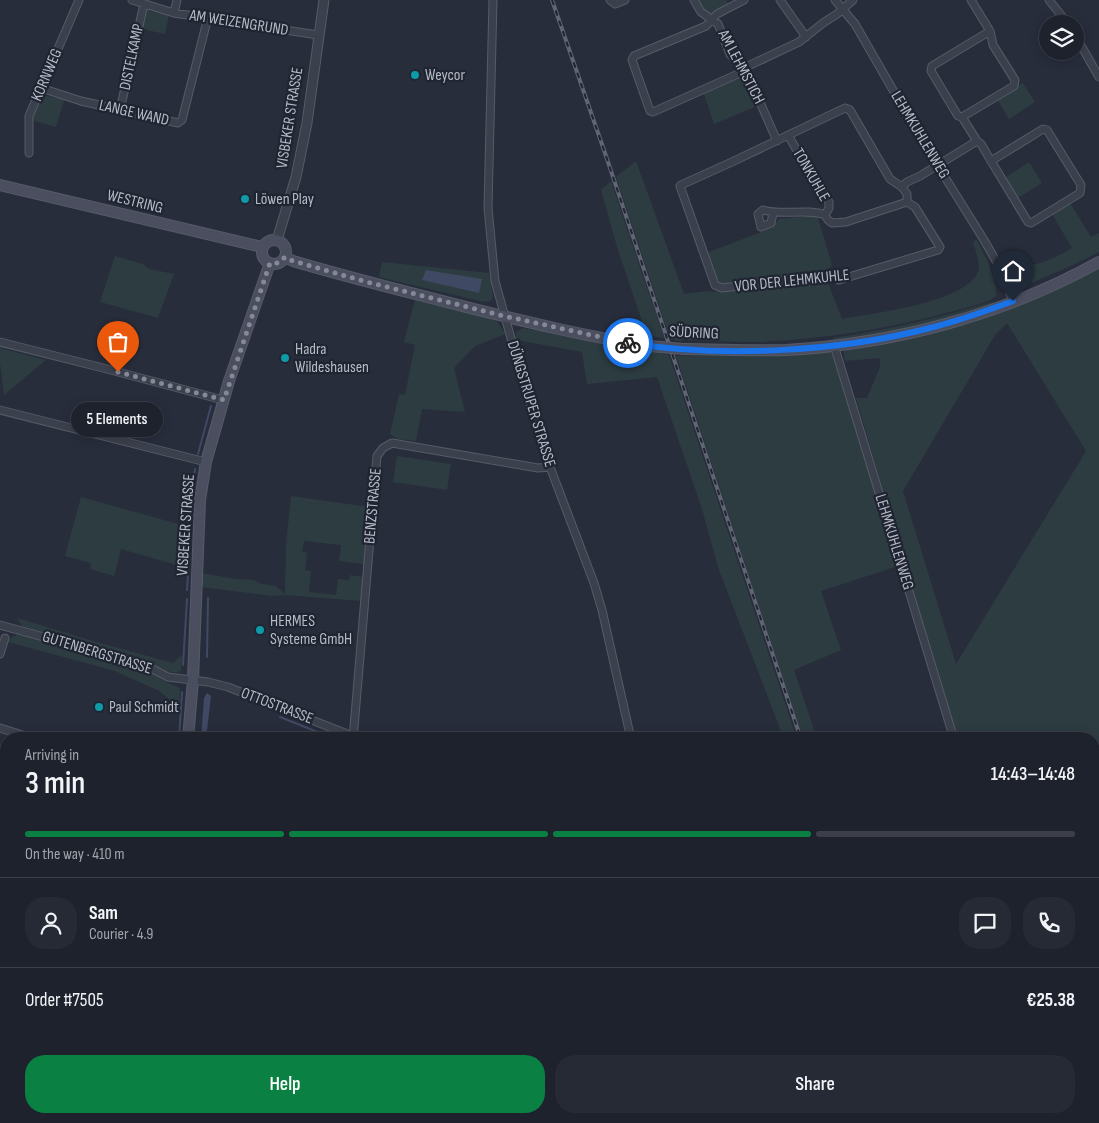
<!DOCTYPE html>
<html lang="en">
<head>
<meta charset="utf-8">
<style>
	:root { --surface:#1e222d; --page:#262a35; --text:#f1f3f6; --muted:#a1a4aa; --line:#3c3f49; --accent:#0b8043 }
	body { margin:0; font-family:"Sofia Sans Condensed",sans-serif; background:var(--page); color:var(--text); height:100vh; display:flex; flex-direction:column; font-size:19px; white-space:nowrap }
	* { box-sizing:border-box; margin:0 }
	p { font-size:16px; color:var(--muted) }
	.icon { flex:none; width:28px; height:28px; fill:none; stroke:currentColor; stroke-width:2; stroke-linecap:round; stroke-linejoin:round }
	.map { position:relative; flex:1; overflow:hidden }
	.sheet { position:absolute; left:0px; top:732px; width:1100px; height:391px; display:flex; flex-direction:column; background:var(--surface); border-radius:20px 20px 0 0; box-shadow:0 2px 12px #0003,0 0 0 1px var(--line) }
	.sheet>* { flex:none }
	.buttons { position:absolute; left:1039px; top:15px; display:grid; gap:10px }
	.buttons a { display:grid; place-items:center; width:45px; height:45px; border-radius:50%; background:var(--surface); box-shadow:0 2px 12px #0003,0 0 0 1px var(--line); font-size:25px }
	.pin { position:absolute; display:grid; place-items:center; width:42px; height:42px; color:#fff; margin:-51px -21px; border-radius:50% 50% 50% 0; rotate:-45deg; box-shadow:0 0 5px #0007 }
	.pin .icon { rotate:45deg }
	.courier { position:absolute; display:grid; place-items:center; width:50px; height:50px; margin:-25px; border:4px solid #1a73e8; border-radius:50%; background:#fff; color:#222; box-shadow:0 1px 6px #0007 }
	.bubble { position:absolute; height:35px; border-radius:18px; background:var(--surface); box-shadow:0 2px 12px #0003,0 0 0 1px var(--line); font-size:16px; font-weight:600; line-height:35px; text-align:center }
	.overview em { font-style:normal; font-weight:600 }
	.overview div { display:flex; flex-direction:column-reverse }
	.overview { display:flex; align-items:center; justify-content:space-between; height:85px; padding:0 25px }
	h1 { font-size:32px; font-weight:600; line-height:38px }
	.bar { display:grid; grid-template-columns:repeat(4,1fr); gap:8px 5px; align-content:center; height:60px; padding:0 25px }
	.bar i { height:6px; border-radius:4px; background:var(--line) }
	.bar .active { background:var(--accent) }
	.bar p { grid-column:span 4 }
	.line { display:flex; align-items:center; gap:12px; padding:0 25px; border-top:1px solid var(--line) }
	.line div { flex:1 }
	.round { display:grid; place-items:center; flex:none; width:52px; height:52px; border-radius:20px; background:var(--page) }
	.cta { display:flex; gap:10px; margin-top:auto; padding:10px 25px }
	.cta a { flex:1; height:58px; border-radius:20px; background:var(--accent); color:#fff; font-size:20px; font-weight:600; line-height:58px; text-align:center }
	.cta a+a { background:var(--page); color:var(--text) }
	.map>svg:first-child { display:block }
	.green { fill:#2d3c41; fill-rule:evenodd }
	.water { fill:#404963 }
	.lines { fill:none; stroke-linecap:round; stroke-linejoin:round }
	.stream { stroke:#404963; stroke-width:2 }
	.minor-casing { stroke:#565b68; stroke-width:9 }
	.tertiary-casing { stroke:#565b68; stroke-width:11 }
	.secondary-casing { stroke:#565b68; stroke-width:12 }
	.minor { stroke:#3b404d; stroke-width:7 }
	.tertiary { stroke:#3b404d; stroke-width:9 }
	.secondary { stroke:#4a4e5f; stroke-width:10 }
	.rail-casing { stroke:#606575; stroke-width:4 }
	.rail { stroke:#202532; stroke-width:2; stroke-dasharray:5.5; stroke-linecap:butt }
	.secondary-bridge-casing { stroke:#565b68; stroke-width:12; stroke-linecap:butt }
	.secondary-bridge { stroke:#4a4e5f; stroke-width:10 }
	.done { stroke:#858997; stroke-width:5; stroke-dasharray:0 9 }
	.route { stroke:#1a73e8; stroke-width:6 }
	.culture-dot { fill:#0f9aa8; stroke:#202532; stroke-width:2 }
	.labels { text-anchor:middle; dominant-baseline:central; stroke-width:4.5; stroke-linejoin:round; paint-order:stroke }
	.street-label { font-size:16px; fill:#b7bbc8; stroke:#202532 }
	.poi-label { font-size:16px; fill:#b7bbc8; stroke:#202532; text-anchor:start }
</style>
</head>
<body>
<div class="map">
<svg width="1099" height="1123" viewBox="0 0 1099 1123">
	<rect width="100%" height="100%" fill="#282d3c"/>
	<path class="green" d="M697 0H726L729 5C711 14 710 20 697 0Z
		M147 10 169 15 165 34 142 29Z
		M742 77 745 80 757 106 714 124 704 94Z
		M1023 83 1035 102 1009 119 997 99Z
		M43 95 64 100 56 127 32 120 40 97Z
		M636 161 684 294 708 291 711 292 826 278 842 319C873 313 965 303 978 272 981 264 975 250 973 241L977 240C985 256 997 278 996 296 989 303 965 308 954 311 889 329 824 339 757 342 735 342 711 341 688 340V338L680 341 670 339 616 177Z
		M1029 162 1042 183 1018 198 1005 178Z
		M611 181 664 338 647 336 617 247 601 190Z
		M1070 203 1091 237 1099 233V252L1073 265 1024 286 1009 264C1034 269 1051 260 1072 248L1052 214Z
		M815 215 818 218 832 265 826 272 721 285 719 283 708 254 709 252 772 228 779 219Z
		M115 256 143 264 149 269 174 274 158 318 100 302Z
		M382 262 489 273 493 297 491 301 484 302 379 277Z
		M1099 266V799L1094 800V739H956L856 398H867L880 367V358L845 361 843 350 973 321 1037 298ZM1007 323 1086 451 956 664 903 491 995 335Z
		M415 300 486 317 497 321 505 334 475 346 454 368 465 412 422 409 416 441 397 439 390 434 399 394 405 395 415 345 404 342Z
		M995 301C987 307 973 309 962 313 920 326 878 335 834 342L833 338C889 330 941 317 995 301Z
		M523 328 669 355 797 739H784L719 570 702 509 657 377 587 384 582 352 516 340V332Z
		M0 348 46 360 4 395 0 363Z
		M830 349 834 355 878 501 877 509H879L897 564 895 567 821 591 841 650 794 670 817 739H803L676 356 776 353Z
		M397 456 451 464 447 490 393 482Z
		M291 496 369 507 364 564 339 561 341 545 304 541 302 552H307L305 570 311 571 309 592 336 595 338 579 349 580 350 575 363 577 361 601 285 595 272 596 201 587V573L236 579 253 580 262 584 275 586 285 594 286 544Z
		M81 497 189 527 187 568 121 549 114 576 90 569 91 563 65 556Z
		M17 618 93 641 173 663 182 655 181 671C170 676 156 665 146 661 106 646 64 638 23 627Z
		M18 635 86 651 144 668 166 682 180 688 179 714 169 699 159 691 115 671 8 642 12 637Z
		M0 964 6 966V1031L0 1029Z
		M0 1095 6 1097V1118H72L70 1123H0Z"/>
	<path class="water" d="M426 270 482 279 479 293 422 280Z
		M207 693 211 696 206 739H201L204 698Z"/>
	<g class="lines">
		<path class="stream" d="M198 454 211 406
			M190 531 189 516 195 469
			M187 590 190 547
			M207 657 208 598
			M183 665 187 599
			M280 717 335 739
			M179 739 182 692
			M334 1119V1118"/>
		<defs>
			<path id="minor" d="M132 0 174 13 318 35
				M493 0 488 208 495 281 526 392 550 467 594 583 602 610 631 739
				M610 0 615 4 625 0
				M694 0 701 12 718 24 730 54 748 75 777 141
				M744 0 717 14 706 26 634 56 632 60 650 111 653 112 738 74 748 66 799 42 823 23 837 14 853 0
				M780 0 806 37
				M835 0 855 24 920 137 984 240 1000 268 1013 301
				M1049 0 1068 24
				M174 13 177 0
				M1075 35 1099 77
				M41 88 81 101 178 123 182 120 208 17
				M845 108 850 110 890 179 902 187 907 194V202L915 207 940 247 938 250 839 280 832 275 722 288 715 285 680 186 681 185 734 161Z
				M120 110 144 4
				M962 117 1014 86 1015 80 993 45 990 31 971 0
				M788 135 803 161 812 174 829 202V208L825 215
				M977 141 962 117 958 116 931 71 932 66 990 31
				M29 153V116L79 0
				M902 187 907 182 920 176 977 141 981 144 991 161 1043 129 1047 130 1081 185 1080 193 1031 223 1028 222 991 161
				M773 213 771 223 761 227 758 214 763 210C783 216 807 208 825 215L828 220 832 223 846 222 907 202
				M0 342 103 368 223 400
				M834 345 954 739
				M0 410 206 462
				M0 625 128 660 145 665 168 677 208 682 228 687 360 739
				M0 654 5 638
				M0 728 35 739
				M353 739 377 456 383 448 392 443 538 468 550 467
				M0 959 6 960
				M1094 1062 1099 1070
				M620 1118V1123
				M237 1123 238 1118
				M798 1123 799 1122"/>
			<path id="tertiary" d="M277 240 296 177 307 123 324 0"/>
			<path id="secondary" d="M0 185 262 247
				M262 252a12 12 0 1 1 24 0a12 12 0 1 1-24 0Z
				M285 257 293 261C350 278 408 292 466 307 527 322 588 337 649 346
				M683 349C717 349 751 351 786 350 894 344 1004 315 1099 262
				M188 739 193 680 200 500 206 462 229 381 270 263
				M79 1123 80 1118"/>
		</defs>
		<use href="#minor" class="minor-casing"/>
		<use href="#tertiary" class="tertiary-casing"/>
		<use href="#secondary" class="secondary-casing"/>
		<use href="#minor" class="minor"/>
		<use href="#tertiary" class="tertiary"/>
		<use href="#secondary" class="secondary"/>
		<defs>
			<path id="rail" d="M552 0 605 153 801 739
				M928 1118 930 1123"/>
		</defs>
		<use href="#rail" class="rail-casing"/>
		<use href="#rail" class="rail"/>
		<defs>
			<path id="secondary-bridge" d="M649 346 683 349"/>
		</defs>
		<use href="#secondary-bridge" class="secondary-bridge-casing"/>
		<use href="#secondary-bridge" class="secondary-bridge"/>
	</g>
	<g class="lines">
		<path class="done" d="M118 372 224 400 270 263H278L285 257 293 261 367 282 504 316 628 343"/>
		<path class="route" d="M628 343C723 358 837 352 930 328 958 321 986 311 1013 301"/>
	</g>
	<g class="culture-dot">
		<circle cx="415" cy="75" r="5"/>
		<circle cx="245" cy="199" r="5"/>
		<circle cx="285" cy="358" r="5"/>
		<circle cx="260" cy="630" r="5"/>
		<circle cx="99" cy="707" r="5"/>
	</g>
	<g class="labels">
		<g class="street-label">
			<text transform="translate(239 23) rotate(9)">AM WEIZENGRUND</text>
			<text transform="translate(132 57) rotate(-78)">DISTELKAMP</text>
			<text transform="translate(741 67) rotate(62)">AM LEHMSTICH</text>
			<text transform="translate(47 75) rotate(-67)">KORNWEG</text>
			<text transform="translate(134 113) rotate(13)">LANGE WAND</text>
			<text transform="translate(290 118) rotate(-81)">VISBEKER STRASSE</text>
			<text transform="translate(920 135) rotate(59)">LEHMKUHLENWEG</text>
			<text transform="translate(811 175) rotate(60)">TONKUHLE</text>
			<text transform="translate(135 202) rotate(14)">WESTRING</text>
			<text transform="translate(792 281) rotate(-6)">VOR DER LEHMKUHLE</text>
			<text transform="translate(694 333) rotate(3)">SÜDRING</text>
			<text transform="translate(531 404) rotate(73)">DÜNGSTRUPER STRASSE</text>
			<text transform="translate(373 506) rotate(-85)">BENZSTRASSE</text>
			<text transform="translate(186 525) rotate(-86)">VISBEKER STRASSE</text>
			<text transform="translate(894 542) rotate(73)">LEHMKUHLENWEG</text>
			<text transform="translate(97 653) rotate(17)">GUTENBERGSTRASSE</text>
			<text transform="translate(277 706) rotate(21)">OTTOSTRASSE</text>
		</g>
		<g class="poi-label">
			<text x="425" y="75">Weycor</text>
			<text x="255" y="199">Löwen Play</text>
			<text x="295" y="349">Hadra<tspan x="295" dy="18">Wildeshausen</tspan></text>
			<text x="270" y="621">HERMES<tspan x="270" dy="18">Systeme GmbH</tspan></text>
			<text x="109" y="707">Paul Schmidt</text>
		</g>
	</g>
</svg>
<div class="buttons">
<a><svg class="icon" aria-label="layers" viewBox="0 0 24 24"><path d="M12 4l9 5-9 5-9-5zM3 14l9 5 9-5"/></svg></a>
</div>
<div class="pin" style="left:118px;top:372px;background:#ea580c"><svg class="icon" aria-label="bag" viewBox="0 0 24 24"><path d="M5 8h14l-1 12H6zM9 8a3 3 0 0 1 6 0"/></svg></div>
<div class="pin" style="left:1013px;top:301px;background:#1f2937"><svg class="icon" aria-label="home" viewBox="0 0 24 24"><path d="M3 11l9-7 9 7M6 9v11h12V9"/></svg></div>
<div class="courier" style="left:628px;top:343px"><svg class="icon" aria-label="bike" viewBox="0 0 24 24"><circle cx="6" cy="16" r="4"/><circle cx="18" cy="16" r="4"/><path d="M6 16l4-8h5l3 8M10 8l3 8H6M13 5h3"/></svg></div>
<div class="bubble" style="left:71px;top:402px;width:92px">5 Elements</div>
<section class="sheet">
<div class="overview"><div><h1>3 min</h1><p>Arriving in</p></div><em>14:43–14:48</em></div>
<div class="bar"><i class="active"></i><i class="active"></i><i class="active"></i><i></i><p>On the way · 410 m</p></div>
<div class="line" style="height:90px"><a class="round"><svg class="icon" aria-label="person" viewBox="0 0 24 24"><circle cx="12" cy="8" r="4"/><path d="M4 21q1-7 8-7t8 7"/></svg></a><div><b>Sam</b><p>Courier · 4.9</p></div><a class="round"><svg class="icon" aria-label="chat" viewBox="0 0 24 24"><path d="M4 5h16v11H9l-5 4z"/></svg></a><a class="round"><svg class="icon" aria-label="phone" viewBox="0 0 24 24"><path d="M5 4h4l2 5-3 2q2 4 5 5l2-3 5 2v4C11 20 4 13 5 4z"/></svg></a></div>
<div class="line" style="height:65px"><div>Order #7505</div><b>€25.38</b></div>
<div class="cta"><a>Help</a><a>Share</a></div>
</section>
</div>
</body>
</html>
